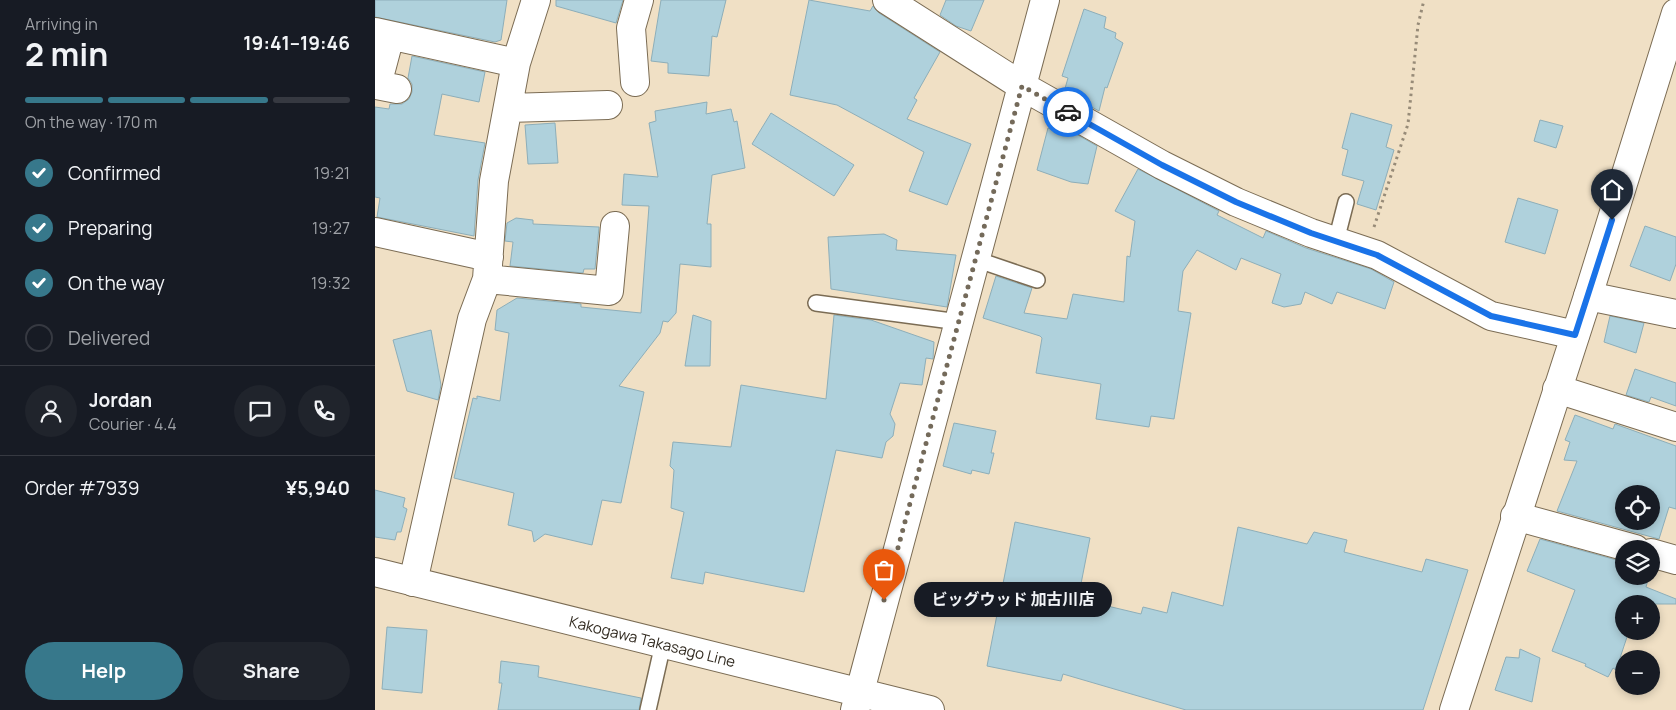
<!DOCTYPE html>
<html lang="en">
<head>
<meta charset="utf-8">
<style>
	:root { --surface:#171b24; --page:#20242c; --text:#f1f3f6; --muted:#9ea1a6; --line:#363941; --accent:#37788b }
	body { margin:0; font-family:Manrope,"Noto Sans JP",sans-serif; background:var(--page); color:var(--text); height:100vh; display:flex; flex-direction:column; font-size:19px; white-space:nowrap }
	* { box-sizing:border-box; margin:0 }
	p { font-size:16px; color:var(--muted) }
	.icon { flex:none; width:28px; height:28px; fill:none; stroke:currentColor; stroke-width:2; stroke-linecap:round; stroke-linejoin:round }
	.map { position:relative; flex:1; overflow:hidden }
	.sheet { display:flex; flex-direction:column; background:var(--surface); width:375px }
	.sheet>* { flex:none }
	.fabs { position:absolute; left:1240px; top:485px; display:grid; gap:10px }
	.fabs a { display:grid; place-items:center; width:45px; height:45px; border-radius:50%; background:var(--surface); box-shadow:0 2px 8px #0003; font-size:25px }
	.pin { position:absolute; display:grid; place-items:center; width:42px; height:42px; color:#fff; margin:-51px -21px; border-radius:50% 50% 50% 0; rotate:-45deg; box-shadow:0 0 5px #0007 }
	.pin .icon { rotate:45deg }
	.courier { position:absolute; display:grid; place-items:center; width:50px; height:50px; margin:-25px; border:4px solid #1a73e8; border-radius:50%; background:#fff; color:#222; box-shadow:0 1px 6px #0007 }
	.bubble { position:absolute; height:35px; border-radius:18px; background:var(--surface); box-shadow:0 2px 8px #0003; font-size:16px; font-weight:700; line-height:35px; text-align:center }
	.headline em { font-style:normal; font-weight:700 }
	.headline div { display:flex; flex-direction:column-reverse }
	.headline { display:flex; align-items:center; justify-content:space-between; height:85px; padding:0 25px }
	h1 { font-size:32px; font-weight:700; line-height:38px }
	.bar { display:grid; grid-template-columns:repeat(4,1fr); gap:8px 5px; align-content:center; height:60px; padding:0 25px }
	.bar i { height:6px; border-radius:4px; background:var(--line) }
	.bar .current { background:var(--accent) }
	.bar p { grid-column:span 4 }
	.line { display:flex; align-items:center; gap:12px; padding:0 25px; border-top:1px solid var(--line) }
	.line div { flex:1 }
	.round { display:grid; place-items:center; flex:none; width:52px; height:52px; border-radius:26px; background:var(--page) }
	ol { padding:0 25px; list-style:none }
	li { display:flex; align-items:center; gap:15px; height:55px }
	li p { margin-inline-start:auto }
	li .icon { padding:5px; border-radius:50%; background:var(--accent); color:#fff; stroke-width:4 }
	li:last-child { color:var(--muted) }
	li i { width:28px; height:28px; border:2px solid var(--line); border-radius:50% }
	.button { display:flex; gap:10px; margin-top:auto; padding:10px 25px }
	.button a { flex:1; height:58px; border-radius:30px; background:var(--accent); color:#fff; font-size:20px; font-weight:700; line-height:58px; text-align:center }
	.button a+a { background:var(--page); color:var(--text) }
	main { display:flex; flex:1; min-height:0 }
	.map>svg:first-child { display:block }
	.building { fill:#afd1dc; stroke:#8daeb9; fill-rule:evenodd }
	.lines { fill:none; stroke-linecap:round; stroke-linejoin:round }
	.service-casing { stroke:#7b6c54; stroke-width:18 }
	.minor-casing { stroke:#7b6c54; stroke-width:30 }
	.tertiary-casing { stroke:#7b6c54; stroke-width:30 }
	.primary-casing { stroke:#7b6c54; stroke-width:30 }
	.path { stroke:#978b78; stroke-width:3; stroke-dasharray:2.5 4; stroke-linecap:butt }
	.service { stroke:#fff; stroke-width:15 }
	.minor { stroke:#fff; stroke-width:28 }
	.tertiary { stroke:#fff; stroke-width:28 }
	.primary { stroke:#fff; stroke-width:28 }
	.done { stroke:#746a5a; stroke-width:5; stroke-dasharray:0 9 }
	.route { stroke:#1a73e8; stroke-width:6 }
	.labels { text-anchor:middle; dominant-baseline:central; stroke-width:4.5; stroke-linejoin:round; paint-order:stroke }
	.street-label { font-size:15px; fill:#322b21; stroke:#f0e0c5 }
</style>
</head>
<body>
<main>
<section class="sheet">
<div class="headline"><div><h1>2 min</h1><p>Arriving in</p></div><em>19:41–19:46</em></div>
<div class="bar"><i class="current"></i><i class="current"></i><i class="current"></i><i></i><p>On the way · 170 m</p></div>
<ol>
<li><svg class="icon" aria-label="check" viewBox="0 0 24 24"><path d="M5 12l5 5 9-10"/></svg>Confirmed<p>19:21</p></li>
<li><svg class="icon" aria-label="check" viewBox="0 0 24 24"><path d="M5 12l5 5 9-10"/></svg>Preparing<p>19:27</p></li>
<li><svg class="icon" aria-label="check" viewBox="0 0 24 24"><path d="M5 12l5 5 9-10"/></svg>On the way<p>19:32</p></li>
<li><i></i>Delivered</li>
</ol>
<div class="line" style="height:90px"><a class="round"><svg class="icon" aria-label="person" viewBox="0 0 24 24"><circle cx="12" cy="8" r="4"/><path d="M4 21q1-7 8-7t8 7"/></svg></a><div><b>Jordan</b><p>Courier · 4.4</p></div><a class="round"><svg class="icon" aria-label="chat" viewBox="0 0 24 24"><path d="M4 5h16v11H9l-5 4z"/></svg></a><a class="round"><svg class="icon" aria-label="phone" viewBox="0 0 24 24"><path d="M5 4h4l2 5-3 2q2 4 5 5l2-3 5 2v4C11 20 4 13 5 4z"/></svg></a></div>
<div class="line" style="height:65px"><div>Order #7939</div><b>¥5,940</b></div>
<div class="button"><a>Help</a><a>Share</a></div>
</section>
<div class="map">
<svg width="1301" height="710" viewBox="0 0 1301 710">
	<rect width="100%" height="100%" fill="#f0e0c5"/>
	<path class="building" d="M0 0H132L126 40 120 42 0 17Z
		M181 0H248L241 23 181 6Z
		M286 0H351L342 37 337 36 334 76 293 73V63L276 61Z
		M434 0 495 11 498 6 504 13 565 52 539 98 542 100 532 119 596 144 572 205 534 191 549 152 462 105 415 95Z
		M571 0H609L596 31 581 26 565 15Z
		M709 9 731 17 729 28 741 33 740 38 748 43 732 88 730 87 724 111 689 92 693 78 687 76Z
		M37 56 110 72 104 102 67 94 59 135 110 143 103 180 99 236 2 217 5 198 0 197V107L14 109 15 104H27L34 99 37 92V84L33 78Z
		M332 102 331 114 356 109 359 122 362 121 370 168 337 175 332 224H336V267L305 264 301 313 293 322 288 321 285 333 244 386 269 392 246 503 227 500 217 545 170 534 159 542 157 531 133 525 139 493 79 478 98 398 102 399V396L125 401 134 333 120 330 122 310 142 298 206 304V307L266 313 274 206 247 205 249 174 283 177 274 123 281 121 280 111Z
		M396 113 479 165 459 196 377 144Z
		M976 113 1017 125 1011 147 1019 150 1001 210 982 204 989 181 967 175 973 150 967 148Z
		M1165 120 1188 126 1181 148 1159 141Z
		M680 122 722 146 713 184 696 182 662 170 673 128 678 129Z
		M180 123 183 163 153 164 150 125Z
		M763 169 844 211 842 215 888 238 891 231 931 248 996 269 1019 282 1010 309 962 292 957 304 930 292 926 304 909 307 897 303 906 274 866 258 861 270 822 250 808 271 803 311 816 313 799 419 776 416 774 427 721 419 726 384 661 373 667 338 665 336 608 318 621 276 657 288 649 313 692 319 698 294 749 302 752 256 755 257 760 221 740 211Z
		M1143 198 1183 210 1170 254 1130 242Z
		M141 218 158 220V224L224 227 220 269H209L208 273 135 266 138 242 130 241 132 223Z
		M1270 226 1301 237V264L1295 281 1255 266Z
		M509 234 522 240 521 250 581 255 572 307 456 289 453 237Z
		M318 315 336 321 335 366H310Z
		M459 315 496 320 559 342 558 359 551 358 547 385 525 383 515 414 520 424 518 436 511 442 507 458 461 450 429 592 330 572 328 584 296 578 309 512 296 508 299 470 295 466 298 442 356 447 366 385 451 399Z
		M1235 316 1269 323 1261 353 1229 342Z
		M56 330 66 385 63 400 32 391 18 340Z
		M1260 369 1301 383V406L1276 397 1274 402 1251 395Z
		M1200 415 1238 429 1240 424 1301 446V509L1294 507 1284 539 1182 511 1202 461 1189 460 1195 442 1190 440ZM1249 494H1276V521H1249Z
		M579 423 621 431 616 453H619L614 474 597 470 596 474 568 466Z
		M0 490 30 498 28 507 32 509 26 532H22L20 540 0 537Z
		M640 522 715 538 703 599 766 614 768 607 792 613 797 592 848 606 863 527 932 544 939 532 972 540 969 552 1047 572 1051 559 1093 570 1048 710H811L688 674 686 681 612 666Z
		M1165 539 1249 562V576H1274L1271 587 1301 599V604H1249V631H1254L1241 670 1238 668 1233 677 1210 666 1211 664 1177 651 1200 590 1152 571Z
		M12 627 52 630 47 693 7 689Z
		M1145 649 1165 658 1157 702 1120 690 1131 657 1144 658Z
		M126 661 164 666 163 677 266 698 264 710H123L127 683H124Z"/>
	<g class="lines">
		<defs>
			<path id="service" d="M961 241 971 202
				M600 259 662 280
				M441 303 584 322
				M273 710 288 644"/>
			<path id="minor" d="M512 0 647 86 787 165 861 202 936 233 1002 255 1116 316 1200 335
				M0 32 141 63
				M15 36 2 85 22 89
				M260 82 256 28 264 0
				M133 108 233 105
				M0 232 114 257
				M112 279 234 291 240 226
				M1213 296 1301 314
				M1182 389 1301 427
				M1140 516 1260 549
				M1276 553 1301 560
				M38 582 97 319 112 279 119 181 141 63 161 0
				M480 710 670 0"/>
			<path id="tertiary" d="M1079 710 1213 296 1301 13"/>
			<g id="primary">
				<path id="s1" d="M0 572 555 710"/>
			</g>
		</defs>
		<use href="#service" class="service-casing"/>
		<use href="#minor" class="minor-casing"/>
		<use href="#tertiary" class="tertiary-casing"/>
		<use href="#primary" class="primary-casing"/>
		<path class="path" d="M999 227 1033 124 1043 25 1049 0"/>
		<use href="#service" class="service"/>
		<use href="#minor" class="minor"/>
		<use href="#tertiary" class="tertiary"/>
		<use href="#primary" class="primary"/>
	</g>
	<g class="lines">
		<path class="done" d="M509 600 647 86 693 112"/>
		<path class="route" d="M693 112 787 165 861 202 936 233 1002 255 1116 316 1200 335 1237 220"/>
	</g>
	<g class="labels">
		<g class="street-label">
			<text stroke="none"><textPath href="#s1" startOffset="286">Kakogawa Takasago Line</textPath></text>
		</g>
	</g>
</svg>
<div class="fabs">
<a><svg class="icon" aria-label="locate" viewBox="0 0 24 24"><circle cx="12" cy="12" r="6"/><path d="M12 2v4M12 18v4M2 12h4M18 12h4"/></svg></a>
<a><svg class="icon" aria-label="layers" viewBox="0 0 24 24"><path d="M12 4l9 5-9 5-9-5zM3 14l9 5 9-5"/></svg></a>
<a>+</a>
<a>−</a>
</div>
<div class="pin" style="left:509px;top:600px;background:#ea580c"><svg class="icon" aria-label="bag" viewBox="0 0 24 24"><path d="M5 8h14l-1 12H6zM9 8a3 3 0 0 1 6 0"/></svg></div>
<div class="pin" style="left:1237px;top:220px;background:#1f2937"><svg class="icon" aria-label="home" viewBox="0 0 24 24"><path d="M3 11l9-7 9 7M6 9v11h12V9"/></svg></div>
<div class="courier" style="left:693px;top:112px"><svg class="icon" aria-label="car" viewBox="0 0 24 24"><path d="M5 17H2v-5l4-1 3-4h7l3 4 3 1v5h-3M9 17h6M6 11h13"/><circle cx="7" cy="17" r="2"/><circle cx="17" cy="17" r="2"/></svg></div>
<div class="bubble" style="left:539px;top:582px;width:198px">ビッグウッド 加古川店</div>
</div>
</main>
</body>
</html>
